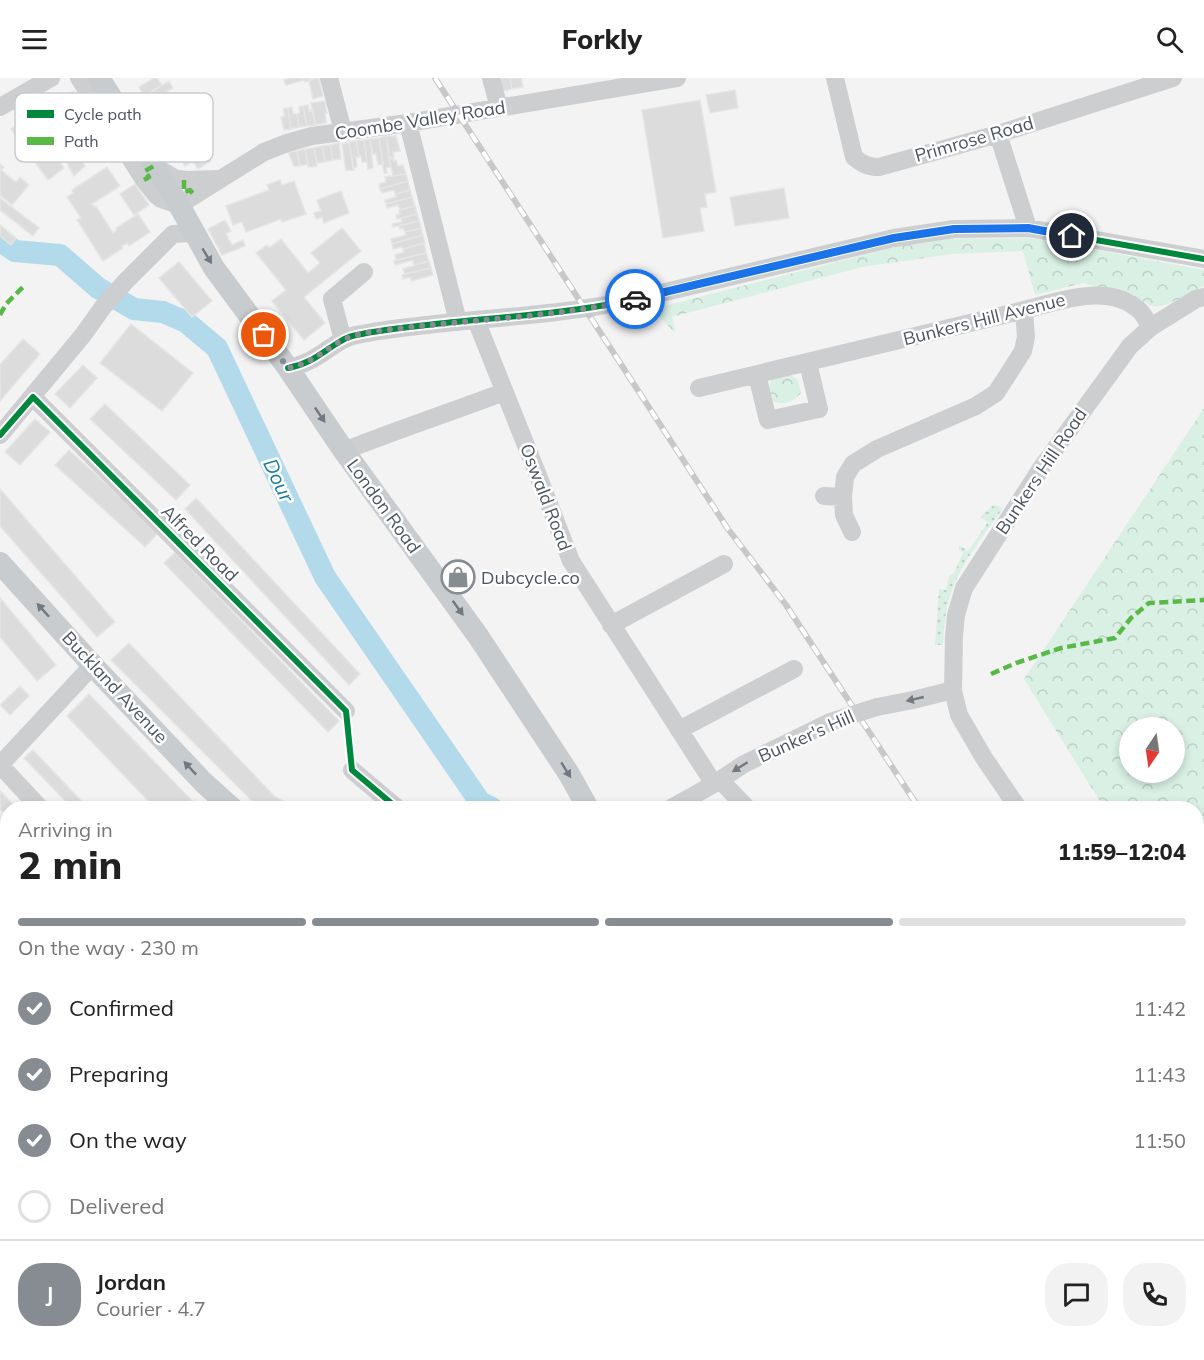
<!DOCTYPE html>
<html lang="en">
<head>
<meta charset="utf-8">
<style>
	:root { --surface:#fff; --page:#f2f2f2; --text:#222; --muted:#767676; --line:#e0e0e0; --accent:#868c92 }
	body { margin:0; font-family:Mulish,sans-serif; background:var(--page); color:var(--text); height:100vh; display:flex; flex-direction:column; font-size:22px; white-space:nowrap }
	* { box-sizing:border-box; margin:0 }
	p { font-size:20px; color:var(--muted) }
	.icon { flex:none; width:33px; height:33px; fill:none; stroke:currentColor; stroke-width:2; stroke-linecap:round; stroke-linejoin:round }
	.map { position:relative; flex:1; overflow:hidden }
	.details { position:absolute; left:0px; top:723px; width:1204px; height:560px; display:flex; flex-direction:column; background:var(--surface); border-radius:24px 24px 0 0; box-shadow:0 3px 9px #0003 }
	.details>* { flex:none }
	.needle { width:39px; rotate:193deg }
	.fabs { position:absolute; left:1119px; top:639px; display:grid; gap:12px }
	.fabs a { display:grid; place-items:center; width:66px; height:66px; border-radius:50%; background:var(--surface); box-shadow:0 3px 9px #0003; font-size:30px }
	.pin { position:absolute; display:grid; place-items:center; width:51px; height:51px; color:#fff; margin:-26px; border:3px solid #fff; border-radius:50%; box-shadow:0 2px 6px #0007 }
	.courier { position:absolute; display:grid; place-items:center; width:60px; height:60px; margin:-30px; border:4px solid #1a73e8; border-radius:50%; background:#fff; color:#222; box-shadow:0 2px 8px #0007 }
	.headline em { font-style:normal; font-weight:800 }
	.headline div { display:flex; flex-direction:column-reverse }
	.headline { display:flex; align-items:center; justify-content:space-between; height:102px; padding:0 18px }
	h1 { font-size:39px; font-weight:800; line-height:45px }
	.bar { display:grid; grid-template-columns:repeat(4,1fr); gap:9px 6px; align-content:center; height:72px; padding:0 18px }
	.bar i { height:8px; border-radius:4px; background:var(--line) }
	.bar .current { background:var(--accent) }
	.bar p { grid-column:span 4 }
	.line { display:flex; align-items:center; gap:15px; padding:0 18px; border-top:2px solid var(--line) }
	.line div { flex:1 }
	.round { display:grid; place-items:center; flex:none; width:63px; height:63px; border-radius:24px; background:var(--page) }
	ol { padding:0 18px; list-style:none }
	li { display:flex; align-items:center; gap:18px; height:66px }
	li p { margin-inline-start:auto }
	li .icon { padding:6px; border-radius:50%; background:var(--accent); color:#fff; stroke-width:4 }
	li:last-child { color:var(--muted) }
	li i { width:33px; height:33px; border:3px solid var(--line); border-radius:50% }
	header { display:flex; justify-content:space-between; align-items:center; height:78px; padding:0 18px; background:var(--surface); font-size:27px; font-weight:800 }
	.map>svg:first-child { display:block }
	.grass { fill:url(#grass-dots) }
	.forest { fill:url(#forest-crowns); fill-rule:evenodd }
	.garden { fill:#daf0e4 }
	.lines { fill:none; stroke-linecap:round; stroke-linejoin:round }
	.river { stroke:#b2daeb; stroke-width:22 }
	.building { fill:#dcdcdd; stroke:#e5e5e6; stroke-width:1.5 }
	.minor { stroke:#cdced0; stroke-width:18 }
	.major { stroke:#c9cccf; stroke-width:22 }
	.rail-casing { stroke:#c8c8ca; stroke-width:6 }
	.rail { stroke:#fff; stroke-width:4; stroke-dasharray:11; stroke-linecap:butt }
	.minor-bridge { stroke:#cdced0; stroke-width:18 }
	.quiet { stroke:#58b947; stroke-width:4.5; stroke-dasharray:9 4.5; stroke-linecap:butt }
	.cycleway-casing { stroke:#fff; stroke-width:10 }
	.cycleway { stroke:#00873e; stroke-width:6 }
	.oneway { fill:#717880 }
	.oneway2 { fill:#727980 }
	.done { stroke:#868c92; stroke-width:6; stroke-dasharray:0 10.8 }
	.route { stroke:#1a73e8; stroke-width:8 }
	.labels { text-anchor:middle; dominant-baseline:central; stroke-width:5; stroke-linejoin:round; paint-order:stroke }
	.street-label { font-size:18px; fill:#4b545e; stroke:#fff }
	.poi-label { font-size:18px; fill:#4b545e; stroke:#fff; text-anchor:start }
	.water-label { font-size:20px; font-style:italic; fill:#177ca5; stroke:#fff }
	.key { fill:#fff; stroke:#c9cccf; stroke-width:1.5 }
	.key-label { font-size:16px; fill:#4b545e }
</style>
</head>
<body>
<header><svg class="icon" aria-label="menu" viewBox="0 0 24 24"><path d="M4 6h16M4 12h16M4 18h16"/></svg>Forkly<svg class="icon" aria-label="search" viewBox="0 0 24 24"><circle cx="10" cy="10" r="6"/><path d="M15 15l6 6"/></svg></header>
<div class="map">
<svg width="1204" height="1282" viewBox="0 0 1204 1282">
	<defs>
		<pattern id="grass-dots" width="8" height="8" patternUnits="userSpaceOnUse" patternTransform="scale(1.5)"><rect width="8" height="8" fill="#daf0e4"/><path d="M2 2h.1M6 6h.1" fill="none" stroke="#bdd0c6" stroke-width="1.8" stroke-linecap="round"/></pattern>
		<pattern id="forest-crowns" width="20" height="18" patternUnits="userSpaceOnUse" patternTransform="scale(1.5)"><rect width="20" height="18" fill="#daf0e4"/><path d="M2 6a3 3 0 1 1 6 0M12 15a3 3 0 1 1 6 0" fill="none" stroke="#bdd0c6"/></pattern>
	</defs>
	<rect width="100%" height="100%" fill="#f3f3f3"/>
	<path class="grass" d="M996 427 1003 430C985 456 961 485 951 515 945 532 944 549 943 567H935L939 511 946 512 949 498 954 495 963 475 959 471V467L968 473 988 444 980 439 992 428Z"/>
	<path class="forest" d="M1032 160 1204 192V208C1193 213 1163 232 1153 228 1147 227 1141 221 1135 219V217L1132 216 1131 218 1083 205 1035 217 1023 173 953 176 862 189 672 239 676 256 652 231 926 161Z
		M789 296 798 302 801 315C793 324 784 328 773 323L769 308 773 299Z
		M1204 330V890L1197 879V730H1104L1024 601ZM1130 650H1174V694H1130Z
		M1197 1260 1204 1278V1282H1143V1275H1197Z"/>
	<path class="garden" d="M250 1275H453L457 1282H243Z"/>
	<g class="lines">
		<path class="river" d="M0 163 15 173 60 177 98 210 134 231 163 234 186 244 217 270 325 499 480 724 492 730
			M1048 1275 1052 1282"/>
	</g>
	<path class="building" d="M154 0H157L162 7 144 18 139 9Z
		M291 0H316L305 4 304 2 286 7 284 2Z
		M316 0H319L323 18 313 21 309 2Z
		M500 0H510L512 11 502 13Z
		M510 0H521L523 9 512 11Z
		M169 3 173 10 148 24 144 18Z
		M735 12 738 30 710 35 706 17Z
		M74 13 100 57 76 71 85 88 74 98 63 78 65 77 56 62 53 64 33 36Z
		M167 13 170 20 152 31 148 24Z
		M700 22 716 114 705 116 707 129 700 130 704 153 663 160 642 32Z
		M325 23 327 35H325L326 45 315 47 311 25Z
		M308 27 309 33 313 32 315 47 307 48 303 28Z
		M303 28 307 48 299 49 297 36 300 35 299 29Z
		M292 29 293 36H297L299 49 291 51 288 30Z
		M288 30 291 51 284 52 281 39 285 38 283 31Z
		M30 37 61 80 58 81 64 90 48 102 11 51Z
		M186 43 211 83 198 91 193 83 185 88 165 56Z
		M386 58 390 89 386 90 387 95H384L379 60Z
		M386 58H396L400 73 393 74 394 79 390 80Z
		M379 60 383 86 378 87 376 76H373L370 61Z
		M370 61 373 90 368 91 364 62Z
		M364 62 367 84H362L361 78 359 79 356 63Z
		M356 63 359 79H356L357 89 353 90 349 64Z
		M349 64 354 92 346 93 342 66Z
		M339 65 341 81 333 82 330 67Z
		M330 67 333 82 325 84 322 68Z
		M322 68 325 84 317 85 314 70Z
		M314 70 317 88 308 89 305 71Z
		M305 71 308 86 300 88 297 73Z
		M297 73 300 88H294L288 74Z
		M393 80 394 83 396 82 398 88 403 87 406 96 393 98 389 81Z
		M0 86 4 89 1 92 16 104 20 99 29 107 12 127 0 117Z
		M107 89 120 108 92 126 94 129 96 128 113 155 117 152 116 150 138 136 150 154 129 168 127 165 122 168 123 170 103 183 77 142 81 140 67 119 74 115 72 112Z
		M406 96 408 103 380 111 379 106 386 104 385 99Z
		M280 102 282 107 294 103 306 136 282 144 281 141 246 154 242 144 233 147 226 128 269 112 267 107Z
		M408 103 410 112 395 116 394 112 382 115 380 111Z
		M135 106 149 127 134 137 120 116Z
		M784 110 789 140 735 148 730 119Z
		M410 112 412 119 386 126 385 122 396 119 395 116Z
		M341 113 349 135 324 145 322 139 316 141 314 135 321 133 317 122Z
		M412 119 415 128 400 132 398 127 387 130 386 126Z
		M0 120 39 150 33 158 0 132Z
		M415 128 417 136 397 141 396 137 400 136 399 132Z
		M417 136 419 143 393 149 392 146 402 144 401 140Z
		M225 142 231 153 226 156 232 167 243 162 245 168 222 177 208 151Z
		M419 143 421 150 405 154 403 150 400 151 399 148Z
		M0 147 16 160 11 167 0 158Z
		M342 150 361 173 304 219 325 245 304 262 272 223 286 212 256 175 267 167 269 170 281 161 308 195 320 185 311 175Z
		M421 150 423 157 392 166 391 161 406 157 405 154Z
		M423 157 425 165 403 171 402 169 393 171 392 166Z
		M424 165 426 175 396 182 395 177 404 174 403 171Z
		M426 175 429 183 414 187 413 182 395 187 394 183Z
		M429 183 431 190 405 196 403 191Z
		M179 184 212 223 192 239 159 200Z
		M431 190 433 197 411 203 410 199 403 201 402 197Z
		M131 246 193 295 162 333 100 285Z
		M23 261 40 276 0 323V287Z
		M83 287 97 300 70 330 55 316Z
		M105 326 190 407 176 422 90 341Z
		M35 341 50 354 20 387 5 374Z
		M69 372 159 454 145 469 55 387Z
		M0 411 115 544 97 559 0 448Z
		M196 420 360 596 349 607 185 431Z
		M175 474 339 643 328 654 164 485Z
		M0 520 56 587 37 603 0 559Z
		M129 565 275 719 293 728 302 730H259L111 582Z
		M20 608 29 618 10 637 0 627Z
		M89 616 199 730H155L67 638Z
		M33 672 88 730H72L24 680Z
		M0 713 17 730H8V739L0 731Z
		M0 1041 8 1053V1064L0 1069Z
		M121 1275H141L145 1282H125Z
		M490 1275H507L510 1282H493Z
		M564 1275H609L615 1282H566L562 1277Z
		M705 1275H729L722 1282H698Z
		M817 1275H852L851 1277 855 1282H822Z"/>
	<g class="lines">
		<path class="minor" d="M79 0 144 102 156 117 161 121 179 127 264 74 287 65 312 58 408 45 677 0
			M329 0 343 53
			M491 0 499 30
			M835 0 854 79C862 86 868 89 879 89L998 56 1173 0
			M0 29 51 0
			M408 45 458 244
			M998 56 1028 150
			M156 89 176 101 188 102 218 101
			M476 242 539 400 571 483 714 706
			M343 262 332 221 364 194
			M288 290C311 286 322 274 341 263 347 259 355 257 362 256 386 251 411 249 435 246 500 239 564 236 627 223L894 160 954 151 1028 150 1204 181
			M757 297 768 342 819 331 808 285
			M699 310 1024 232C1059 223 1109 204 1140 233 1144 237 1147 244 1151 249
			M33 319 346 633
			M0 357 83 257 103 229 125 204 173 156 194 155
			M344 373C397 352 451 334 504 314
			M824 418 843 419
			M852 454 844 437 843 419 845 399 853 386 877 371 976 328 996 315 1023 273 1026 259 1024 232
			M611 547 724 486
			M877 629 913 622 953 612
			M679 652 794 591
			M0 687 93 587
			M0 687 40 730
			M352 692 397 730
			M720 702 747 730
			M671 730 714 706 744 686 830 644
			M1018 730 984 680 959 637 953 612 954 558 956 537 964 510 1042 389 1130 268 1151 249 1196 221 1204 219
			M0 872 8 880
			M0 993 8 1004
			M1197 1012 1204 1022
			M162 1275 164 1278
			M527 1275 530 1282
			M866 1275 874 1282
			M229 1282 236 1275
			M761 1282 768 1275"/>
		<path class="major" d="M99 0 179 127 214 190 288 290 344 373 478 558 569 696 588 730
			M0 485 97 592 204 705 232 730
			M788 1275 793 1282"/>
		<defs>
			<path id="rail" d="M435 0 728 451 786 527 919 730
				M0 1168 8 1180
				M0 1184 8 1196
				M1197 1206 1204 1222
				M57 1275 61 1282
				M1137 1282V1275"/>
		</defs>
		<use href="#rail" class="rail-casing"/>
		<use href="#rail" class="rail"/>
		<path class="minor-bridge" d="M830 644 877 629"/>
		<path class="quiet" d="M144 102 149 99 145 93 154 88
			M184 102V114L190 112 195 118
			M0 237 6 226 23 209
			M991 596 1016 585 1061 570 1115 560 1131 540 1149 525 1204 522"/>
		<defs>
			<path id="cycleway" d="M288 290C311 286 322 274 341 263 347 259 355 257 362 256 386 251 411 249 435 246 500 239 564 236 627 223L894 160 954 151 1028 150 1204 181
				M0 357 33 319 346 633 352 692 397 730"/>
		</defs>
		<use href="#cycleway" class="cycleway-casing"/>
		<use href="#cycleway" class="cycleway"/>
	</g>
	<defs><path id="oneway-solid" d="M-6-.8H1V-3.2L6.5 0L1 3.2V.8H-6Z" transform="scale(1.5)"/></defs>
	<g class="oneway">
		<use href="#oneway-solid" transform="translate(207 178) rotate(59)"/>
		<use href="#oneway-solid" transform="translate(320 337) rotate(56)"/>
		<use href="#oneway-solid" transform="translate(458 530) rotate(54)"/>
		<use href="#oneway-solid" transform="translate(43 532) rotate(-132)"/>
		<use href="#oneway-solid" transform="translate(190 690) rotate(-133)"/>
		<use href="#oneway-solid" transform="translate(566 692) rotate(58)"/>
	</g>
	<g class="oneway2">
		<use href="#oneway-solid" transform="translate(915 621) rotate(167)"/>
		<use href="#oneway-solid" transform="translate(740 689) rotate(148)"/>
	</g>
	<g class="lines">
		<path class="done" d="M264 257 288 290C311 286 321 274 341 263 350 258 361 256 371 254 391 251 411 249 430 247 499 240 568 237 635 221"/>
		<path class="route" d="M635 221 894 160 954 151 1028 150 1072 158"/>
	</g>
	<defs>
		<symbol id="shop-ring" viewBox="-11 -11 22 22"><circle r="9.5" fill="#fff" stroke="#868c92" stroke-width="1.5"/><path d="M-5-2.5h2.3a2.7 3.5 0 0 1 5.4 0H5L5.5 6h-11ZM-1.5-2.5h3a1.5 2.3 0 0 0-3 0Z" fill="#868c92"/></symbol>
	</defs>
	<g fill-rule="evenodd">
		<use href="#shop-ring" x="439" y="480" width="38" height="38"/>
	</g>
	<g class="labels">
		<g class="street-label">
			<text transform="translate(420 42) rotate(-9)">Coombe Valley Road</text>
			<text transform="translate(974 61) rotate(-16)">Primrose Road</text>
			<text transform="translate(984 241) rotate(-14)">Bunkers Hill Avenue</text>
			<text transform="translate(1041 393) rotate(-56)">Bunkers Hill Road</text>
			<text transform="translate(546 419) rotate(69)">Oswald Road</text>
			<text transform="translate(384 428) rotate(54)">London Road</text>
			<text transform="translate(200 465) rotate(45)">Alfred Road</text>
			<text transform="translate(115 609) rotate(47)">Buckland Avenue</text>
			<text transform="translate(806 658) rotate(-24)">Bunker's Hill</text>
		</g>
		<g class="poi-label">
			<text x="481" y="499">Dubcycle.co</text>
		</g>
		<g class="water-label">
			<text transform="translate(279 402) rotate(65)">Dour</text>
		</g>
	</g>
	<rect x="15" y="15" width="198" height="69" rx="9" class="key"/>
	<rect x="27" y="32" width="27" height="8" fill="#00873e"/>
	<rect x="27" y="59" width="27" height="8" fill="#58b947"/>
	<g class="key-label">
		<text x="64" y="42">Cycle path</text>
		<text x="64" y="69">Path</text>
	</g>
</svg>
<div class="fabs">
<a><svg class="needle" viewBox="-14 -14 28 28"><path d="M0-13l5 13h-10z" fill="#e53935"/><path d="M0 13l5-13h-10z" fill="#767676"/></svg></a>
</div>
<div class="pin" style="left:264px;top:257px;background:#ea580c"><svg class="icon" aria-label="bag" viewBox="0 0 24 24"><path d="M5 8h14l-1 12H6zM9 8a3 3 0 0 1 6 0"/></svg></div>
<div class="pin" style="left:1072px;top:158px;background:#1f2937"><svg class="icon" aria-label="home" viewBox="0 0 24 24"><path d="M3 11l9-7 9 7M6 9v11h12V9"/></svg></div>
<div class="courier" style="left:635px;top:221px"><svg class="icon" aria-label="car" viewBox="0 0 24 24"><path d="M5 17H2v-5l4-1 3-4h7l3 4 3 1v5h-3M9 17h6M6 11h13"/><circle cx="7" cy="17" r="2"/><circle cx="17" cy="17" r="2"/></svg></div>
<section class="details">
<div class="headline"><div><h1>2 min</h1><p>Arriving in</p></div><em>11:59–12:04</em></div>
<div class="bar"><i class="current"></i><i class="current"></i><i class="current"></i><i></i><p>On the way · 230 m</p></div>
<ol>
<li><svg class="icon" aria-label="check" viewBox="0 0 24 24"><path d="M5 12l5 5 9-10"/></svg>Confirmed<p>11:42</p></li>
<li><svg class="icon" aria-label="check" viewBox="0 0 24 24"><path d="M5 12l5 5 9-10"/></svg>Preparing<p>11:43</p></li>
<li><svg class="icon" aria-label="check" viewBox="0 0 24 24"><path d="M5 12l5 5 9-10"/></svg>On the way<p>11:50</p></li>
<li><i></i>Delivered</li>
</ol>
<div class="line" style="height:108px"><b class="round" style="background:var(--accent);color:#fff">J</b><div><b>Jordan</b><p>Courier · 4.7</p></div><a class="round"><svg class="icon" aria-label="chat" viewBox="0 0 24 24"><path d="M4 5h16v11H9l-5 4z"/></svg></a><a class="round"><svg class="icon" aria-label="phone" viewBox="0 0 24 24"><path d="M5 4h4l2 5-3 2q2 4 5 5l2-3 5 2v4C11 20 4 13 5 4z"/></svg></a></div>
</section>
</div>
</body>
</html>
